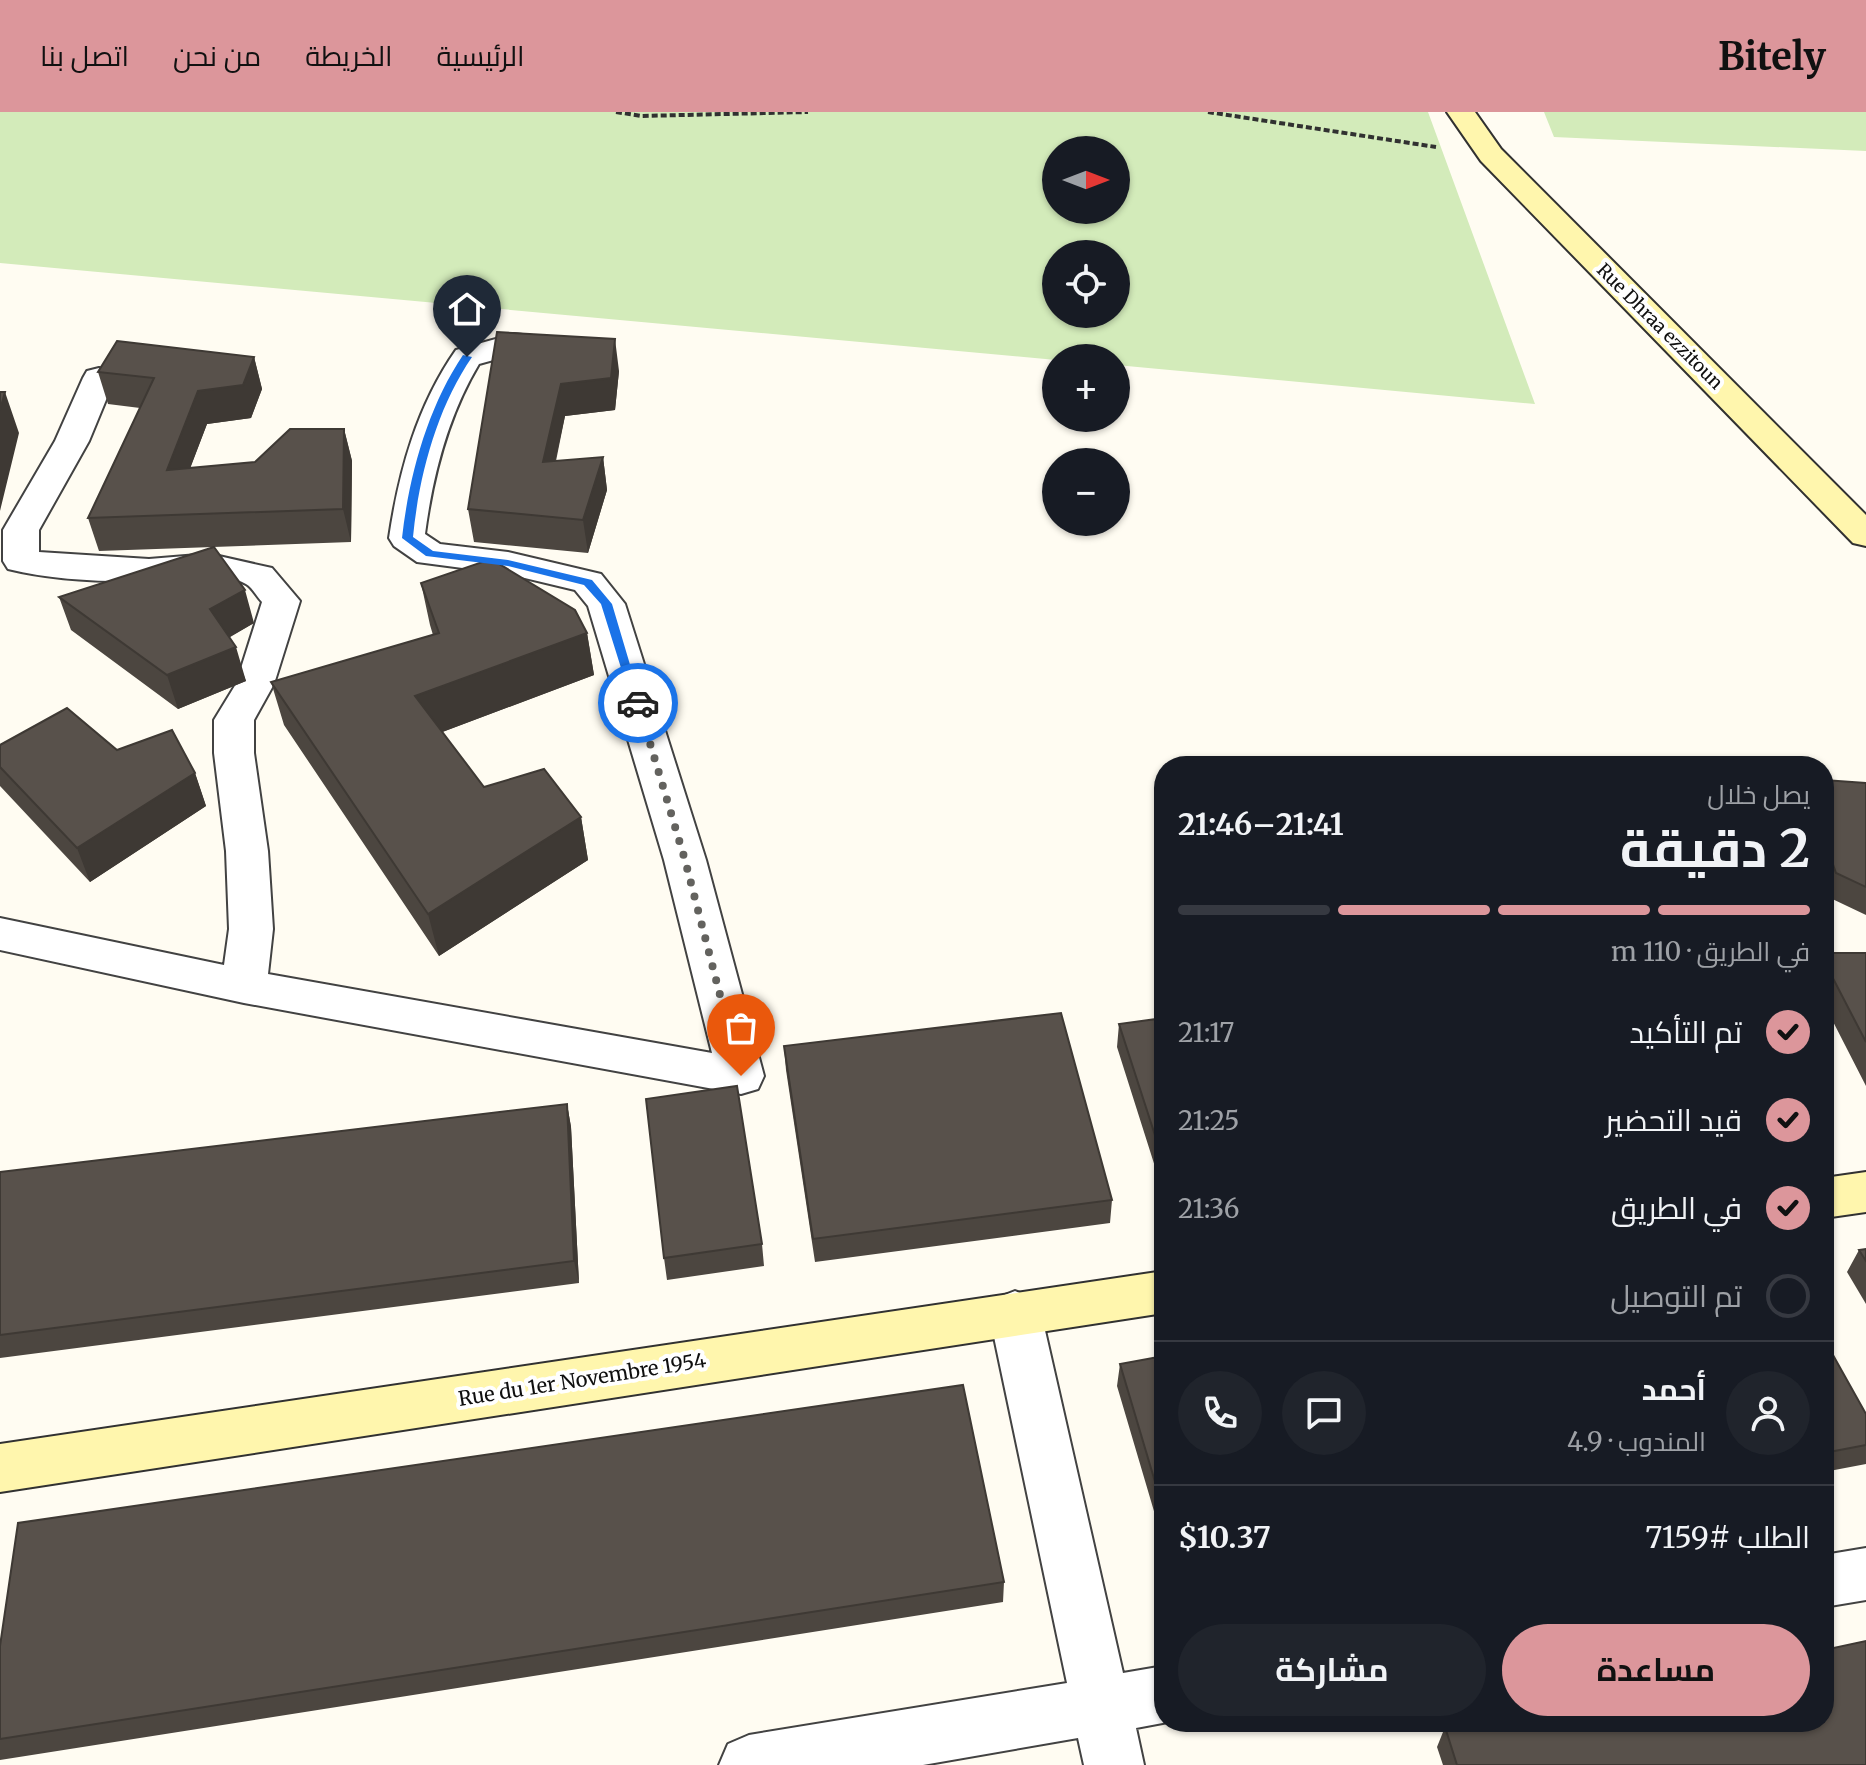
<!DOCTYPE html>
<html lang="ar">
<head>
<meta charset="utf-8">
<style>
	:root { --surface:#171b24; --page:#20242c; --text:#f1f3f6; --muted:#9ea1a6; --line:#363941; --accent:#dc969b }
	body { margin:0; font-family:Merriweather,Cairo,serif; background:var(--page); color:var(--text); direction:rtl; height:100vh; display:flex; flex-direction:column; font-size:30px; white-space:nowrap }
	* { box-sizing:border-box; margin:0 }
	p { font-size:26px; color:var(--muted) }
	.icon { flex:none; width:44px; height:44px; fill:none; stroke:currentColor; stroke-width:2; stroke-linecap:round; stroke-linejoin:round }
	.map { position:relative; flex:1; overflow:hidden; direction:ltr }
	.details { position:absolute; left:1154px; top:644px; width:680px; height:976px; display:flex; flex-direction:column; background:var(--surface); border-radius:32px; box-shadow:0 2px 6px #0004; direction:rtl }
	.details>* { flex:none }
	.needle { width:52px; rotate:90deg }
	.fabs { position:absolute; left:1042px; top:24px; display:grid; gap:16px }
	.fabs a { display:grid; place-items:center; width:88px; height:88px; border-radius:50%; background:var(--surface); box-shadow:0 2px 6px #0004; font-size:40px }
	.pin { position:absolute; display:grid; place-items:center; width:68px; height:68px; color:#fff; margin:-82px -34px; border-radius:50% 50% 50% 0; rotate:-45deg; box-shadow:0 0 8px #0007 }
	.pin .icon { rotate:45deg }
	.courier { position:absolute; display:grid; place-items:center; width:80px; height:80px; margin:-40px; border:6px solid #1a73e8; border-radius:50%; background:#fff; color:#222; box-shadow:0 2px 10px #0007 }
	.head em { font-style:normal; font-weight:700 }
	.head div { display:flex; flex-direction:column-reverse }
	.head { display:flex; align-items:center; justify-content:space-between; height:136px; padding:0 24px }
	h1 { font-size:52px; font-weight:700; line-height:60px }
	.bar { display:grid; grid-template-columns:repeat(4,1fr); gap:12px 8px; align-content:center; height:96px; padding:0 24px }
	.bar i { height:10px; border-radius:6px; background:var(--line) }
	.bar .selected { background:var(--accent) }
	.bar p { grid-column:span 4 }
	.line { display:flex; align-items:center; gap:20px; padding:0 24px; border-top:2px solid var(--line) }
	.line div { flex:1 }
	.round { display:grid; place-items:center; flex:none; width:84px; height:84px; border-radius:42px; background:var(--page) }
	ol { padding:0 24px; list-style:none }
	li { display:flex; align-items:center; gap:24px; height:88px }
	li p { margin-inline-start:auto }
	li .icon { padding:8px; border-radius:50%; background:var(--accent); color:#111; stroke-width:4 }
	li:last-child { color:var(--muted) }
	li i { width:44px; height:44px; border:4px solid var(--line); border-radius:50% }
	.cta { display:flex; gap:16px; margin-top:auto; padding:16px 24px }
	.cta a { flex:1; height:92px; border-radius:48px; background:var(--accent); color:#111; font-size:32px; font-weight:700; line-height:92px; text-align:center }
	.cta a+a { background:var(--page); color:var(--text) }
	header { display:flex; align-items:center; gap:48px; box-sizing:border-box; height:112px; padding:0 40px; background:var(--accent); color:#111 }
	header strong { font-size:38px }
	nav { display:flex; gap:44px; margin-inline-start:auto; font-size:28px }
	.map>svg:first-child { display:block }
	.green { fill:#d3ebba; fill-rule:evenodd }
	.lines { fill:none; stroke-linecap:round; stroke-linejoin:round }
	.minor-casing { stroke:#424242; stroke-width:4 }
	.secondary-casing { stroke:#313131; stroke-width:4 }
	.path { stroke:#313131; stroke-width:4; stroke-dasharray:6 3; stroke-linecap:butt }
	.minor { fill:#fff; fill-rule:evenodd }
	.secondary { fill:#fff6ad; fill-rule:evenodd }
	.wall { fill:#4c4640 }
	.shaded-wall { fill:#3e3934 }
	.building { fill:#58514b; stroke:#3e3934; stroke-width:2 }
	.route { fill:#1a73e8 }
	.done { stroke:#63625e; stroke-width:8; stroke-dasharray:0 14.4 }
	.labels { text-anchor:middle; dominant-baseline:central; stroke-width:8; stroke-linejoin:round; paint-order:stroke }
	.far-street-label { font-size:18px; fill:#0f0f0f; stroke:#fff }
	.street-label { font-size:20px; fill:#0f0f0f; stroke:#fff }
</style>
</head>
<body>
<header>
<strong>Bitely</strong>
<nav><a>الرئيسية</a><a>الخريطة</a><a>من نحن</a><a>اتصل بنا</a></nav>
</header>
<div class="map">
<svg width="1866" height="1653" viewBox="0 0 1866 1653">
	<rect width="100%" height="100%" fill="#fffcf2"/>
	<path class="green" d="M0 0H1428L1535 292 1116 253V246L1056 248 0 151ZM1056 38H1116V98H1056ZM1056 142H1116V202H1056Z
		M1544 0H1866V39L1554 25Z"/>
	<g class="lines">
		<defs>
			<path id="minor" d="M514 222 566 228 571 235 566 242 555 245 515 242 479 252C448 304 433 362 425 422L440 432 508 440 601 462 625 492 706 748 764 964 758 977 741 982 244 891 0 838V806L224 853 229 817 226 739 214 641V608L236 572 262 490C257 485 252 475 246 472 217 456 179 468 149 469 103 470 53 468 8 457L3 449V418L55 329 83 266 87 259 99 256 111 259 115 266 89 329 39 418V440L149 447 210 442 272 456 300 489 274 572 254 608V641L268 739 273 817 268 862 712 941 664 748 588 494 575 478 508 462 417 450 394 434 389 426C399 359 417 294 456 238Z
				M1015 1179 1033 1186 1041 1201 1123 1561 1164 1554V1610H1168L1136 1616 1144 1653H1084L1078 1626 923 1653H719L728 1632 749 1623 1067 1571 989 1201 997 1186Z
				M1866 1436V1488L1824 1495V1443Z"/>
			<path id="secondary" d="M1447 0H1475L1501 37 1866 403V434L1853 431 1481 49Z
				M1866 1060V1100L1824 1106V1066Z
				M1164 1159V1201L0 1380V1332Z"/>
		</defs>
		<use href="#minor" class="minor-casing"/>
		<use href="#secondary" class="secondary-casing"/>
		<path class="path" d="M616 0 642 4 808 0
			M1208 0 1436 35"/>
		<use href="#minor" class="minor"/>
		<use href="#secondary" class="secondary"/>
	</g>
	<path class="wall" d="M497 220 619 259 615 298 565 304 556 349 603 345 607 378 588 441 474 430 468 397Z
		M254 245 262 277 251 306 207 312 190 356 255 350 344 317 352 349 351 430 99 439 88 406 140 296 108 292 98 260Z
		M421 471 587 521 594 563 442 620 484 675 581 705 588 748 439 844 284 613 271 570 433 523 430 513Z
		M59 485 254 511 229 525 246 569 178 597 71 518Z
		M0 633 117 638 195 661 206 694 90 770 0 674Z
		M1824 668 1866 671V803L1826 784 1824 778Z
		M1824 841H1866V974L1824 892Z
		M1164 906V1083L1117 935 1119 912Z
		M784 934 1112 1088 1110 1111 815 1150 786 958Z
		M567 992 571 1015 579 1171 0 1246V1060Z
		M762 1132 764 1154 667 1168 664 1146Z
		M1866 1137V1192L1847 1160 1859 1138Z
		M1824 1227 1866 1302V1352L1824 1360Z
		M1164 1244V1433L1117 1274 1120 1252Z
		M1004 1470 1003 1490 0 1648V1534Z
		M1445 1615 1866 1653H1443L1437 1635Z"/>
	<path class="shaded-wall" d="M615 227 619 259 615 298 565 304 548 382 543 350 561 272Z
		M254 245 262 277 251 306 207 312 177 391 167 358 198 279Z
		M5 280 19 321 0 399V298Z
		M344 317 352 349 351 430 343 397Z
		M603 345 607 378 588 441 583 408Z
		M245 478 254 511 220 531 210 497Z
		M587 521 594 563 424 627 415 584Z
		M236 535 246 569 178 597 167 563Z
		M195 661 206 694 90 770 77 736Z
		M581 705 588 748 439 844 428 802Z
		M567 992 571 1015 579 1171 574 1149Z"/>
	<path class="building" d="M497 220 615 227 611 266 561 272 543 350 603 345 583 408 468 397Z
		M117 229 254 245 243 273 198 279 167 358 255 350 290 317H344L343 397 88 406 154 266 98 260Z
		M0 280H5L0 298Z
		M214 435 245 478 210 497 236 535 167 563 59 485Z
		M491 447 575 498 587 521 415 584 484 675 544 657 581 705 428 802 271 570 439 521 421 471Z
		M67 596 117 638 172 618 195 661 77 736 0 655V633Z
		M1824 668 1866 671V775L1836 761 1824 727Z
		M1824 841H1866V930L1824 849Z
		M1061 901 1112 1088 813 1127 784 934Z
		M1164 906V1051L1119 912Z
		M737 974 762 1132 664 1146 646 987Z
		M567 992 574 1149 0 1223V1060Z
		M1866 1137V1149L1859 1138Z
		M1824 1227 1866 1302V1333L1824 1341Z
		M1164 1244V1400L1120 1252Z
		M963 1273 1004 1470 0 1627V1534L18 1411Z
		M1866 1529V1653H1457L1445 1615 1470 1610H1824V1538Z"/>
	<path class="route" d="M463 243 472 245C437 296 419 363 413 425L433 439 508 448 592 468 612 492 642 593 632 591 601 492 584 473 508 454 426 444 402 426C409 363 428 295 463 243Z"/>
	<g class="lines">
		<path class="done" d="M638 591 685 748 741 964"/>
	</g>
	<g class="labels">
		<g class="far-street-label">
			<text transform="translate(1660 214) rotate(45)">Rue Dhraa ezzitoun</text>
		</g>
		<g class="street-label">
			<text transform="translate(582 1267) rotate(-9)">Rue du 1er Novembre 1954</text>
		</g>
	</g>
</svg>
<div class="fabs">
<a><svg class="needle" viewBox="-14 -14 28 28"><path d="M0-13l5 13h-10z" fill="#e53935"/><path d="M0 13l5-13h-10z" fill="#9ea1a6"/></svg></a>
<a><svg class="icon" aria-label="locate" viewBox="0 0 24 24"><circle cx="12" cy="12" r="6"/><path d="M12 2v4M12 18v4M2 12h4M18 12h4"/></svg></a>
<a>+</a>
<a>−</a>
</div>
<div class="pin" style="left:741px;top:964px;background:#ea580c"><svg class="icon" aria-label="bag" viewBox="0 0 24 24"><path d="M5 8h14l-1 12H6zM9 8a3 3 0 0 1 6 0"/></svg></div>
<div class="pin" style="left:467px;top:245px;background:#1f2937"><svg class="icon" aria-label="home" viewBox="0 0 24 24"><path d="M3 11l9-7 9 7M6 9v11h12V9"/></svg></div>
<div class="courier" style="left:638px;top:591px"><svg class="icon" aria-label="car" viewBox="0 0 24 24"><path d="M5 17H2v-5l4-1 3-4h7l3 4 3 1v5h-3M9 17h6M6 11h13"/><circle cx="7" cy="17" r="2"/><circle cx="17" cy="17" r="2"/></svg></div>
<section class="details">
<div class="head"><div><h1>2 دقيقة</h1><p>يصل خلال</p></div><em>21:41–21:46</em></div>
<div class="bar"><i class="selected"></i><i class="selected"></i><i class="selected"></i><i></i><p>في الطريق · 110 m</p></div>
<ol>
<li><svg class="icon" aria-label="check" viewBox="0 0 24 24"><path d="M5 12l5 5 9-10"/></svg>تم التأكيد<p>21:17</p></li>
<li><svg class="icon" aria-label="check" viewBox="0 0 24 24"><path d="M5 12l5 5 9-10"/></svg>قيد التحضير<p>21:25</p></li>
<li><svg class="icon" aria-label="check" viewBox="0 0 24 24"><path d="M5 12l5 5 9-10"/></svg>في الطريق<p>21:36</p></li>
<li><i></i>تم التوصيل</li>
</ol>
<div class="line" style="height:144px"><a class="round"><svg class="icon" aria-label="person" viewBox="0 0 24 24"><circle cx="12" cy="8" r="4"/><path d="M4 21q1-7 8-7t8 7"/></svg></a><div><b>أحمد</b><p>المندوب · 4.9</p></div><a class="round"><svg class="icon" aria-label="chat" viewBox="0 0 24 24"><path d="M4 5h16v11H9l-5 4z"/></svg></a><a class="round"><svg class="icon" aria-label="phone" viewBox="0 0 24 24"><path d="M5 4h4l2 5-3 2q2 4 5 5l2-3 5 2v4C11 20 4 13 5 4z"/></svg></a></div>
<div class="line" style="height:104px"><div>الطلب #7159</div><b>$10.37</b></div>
<div class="cta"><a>مساعدة</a><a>مشاركة</a></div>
</section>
</div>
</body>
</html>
